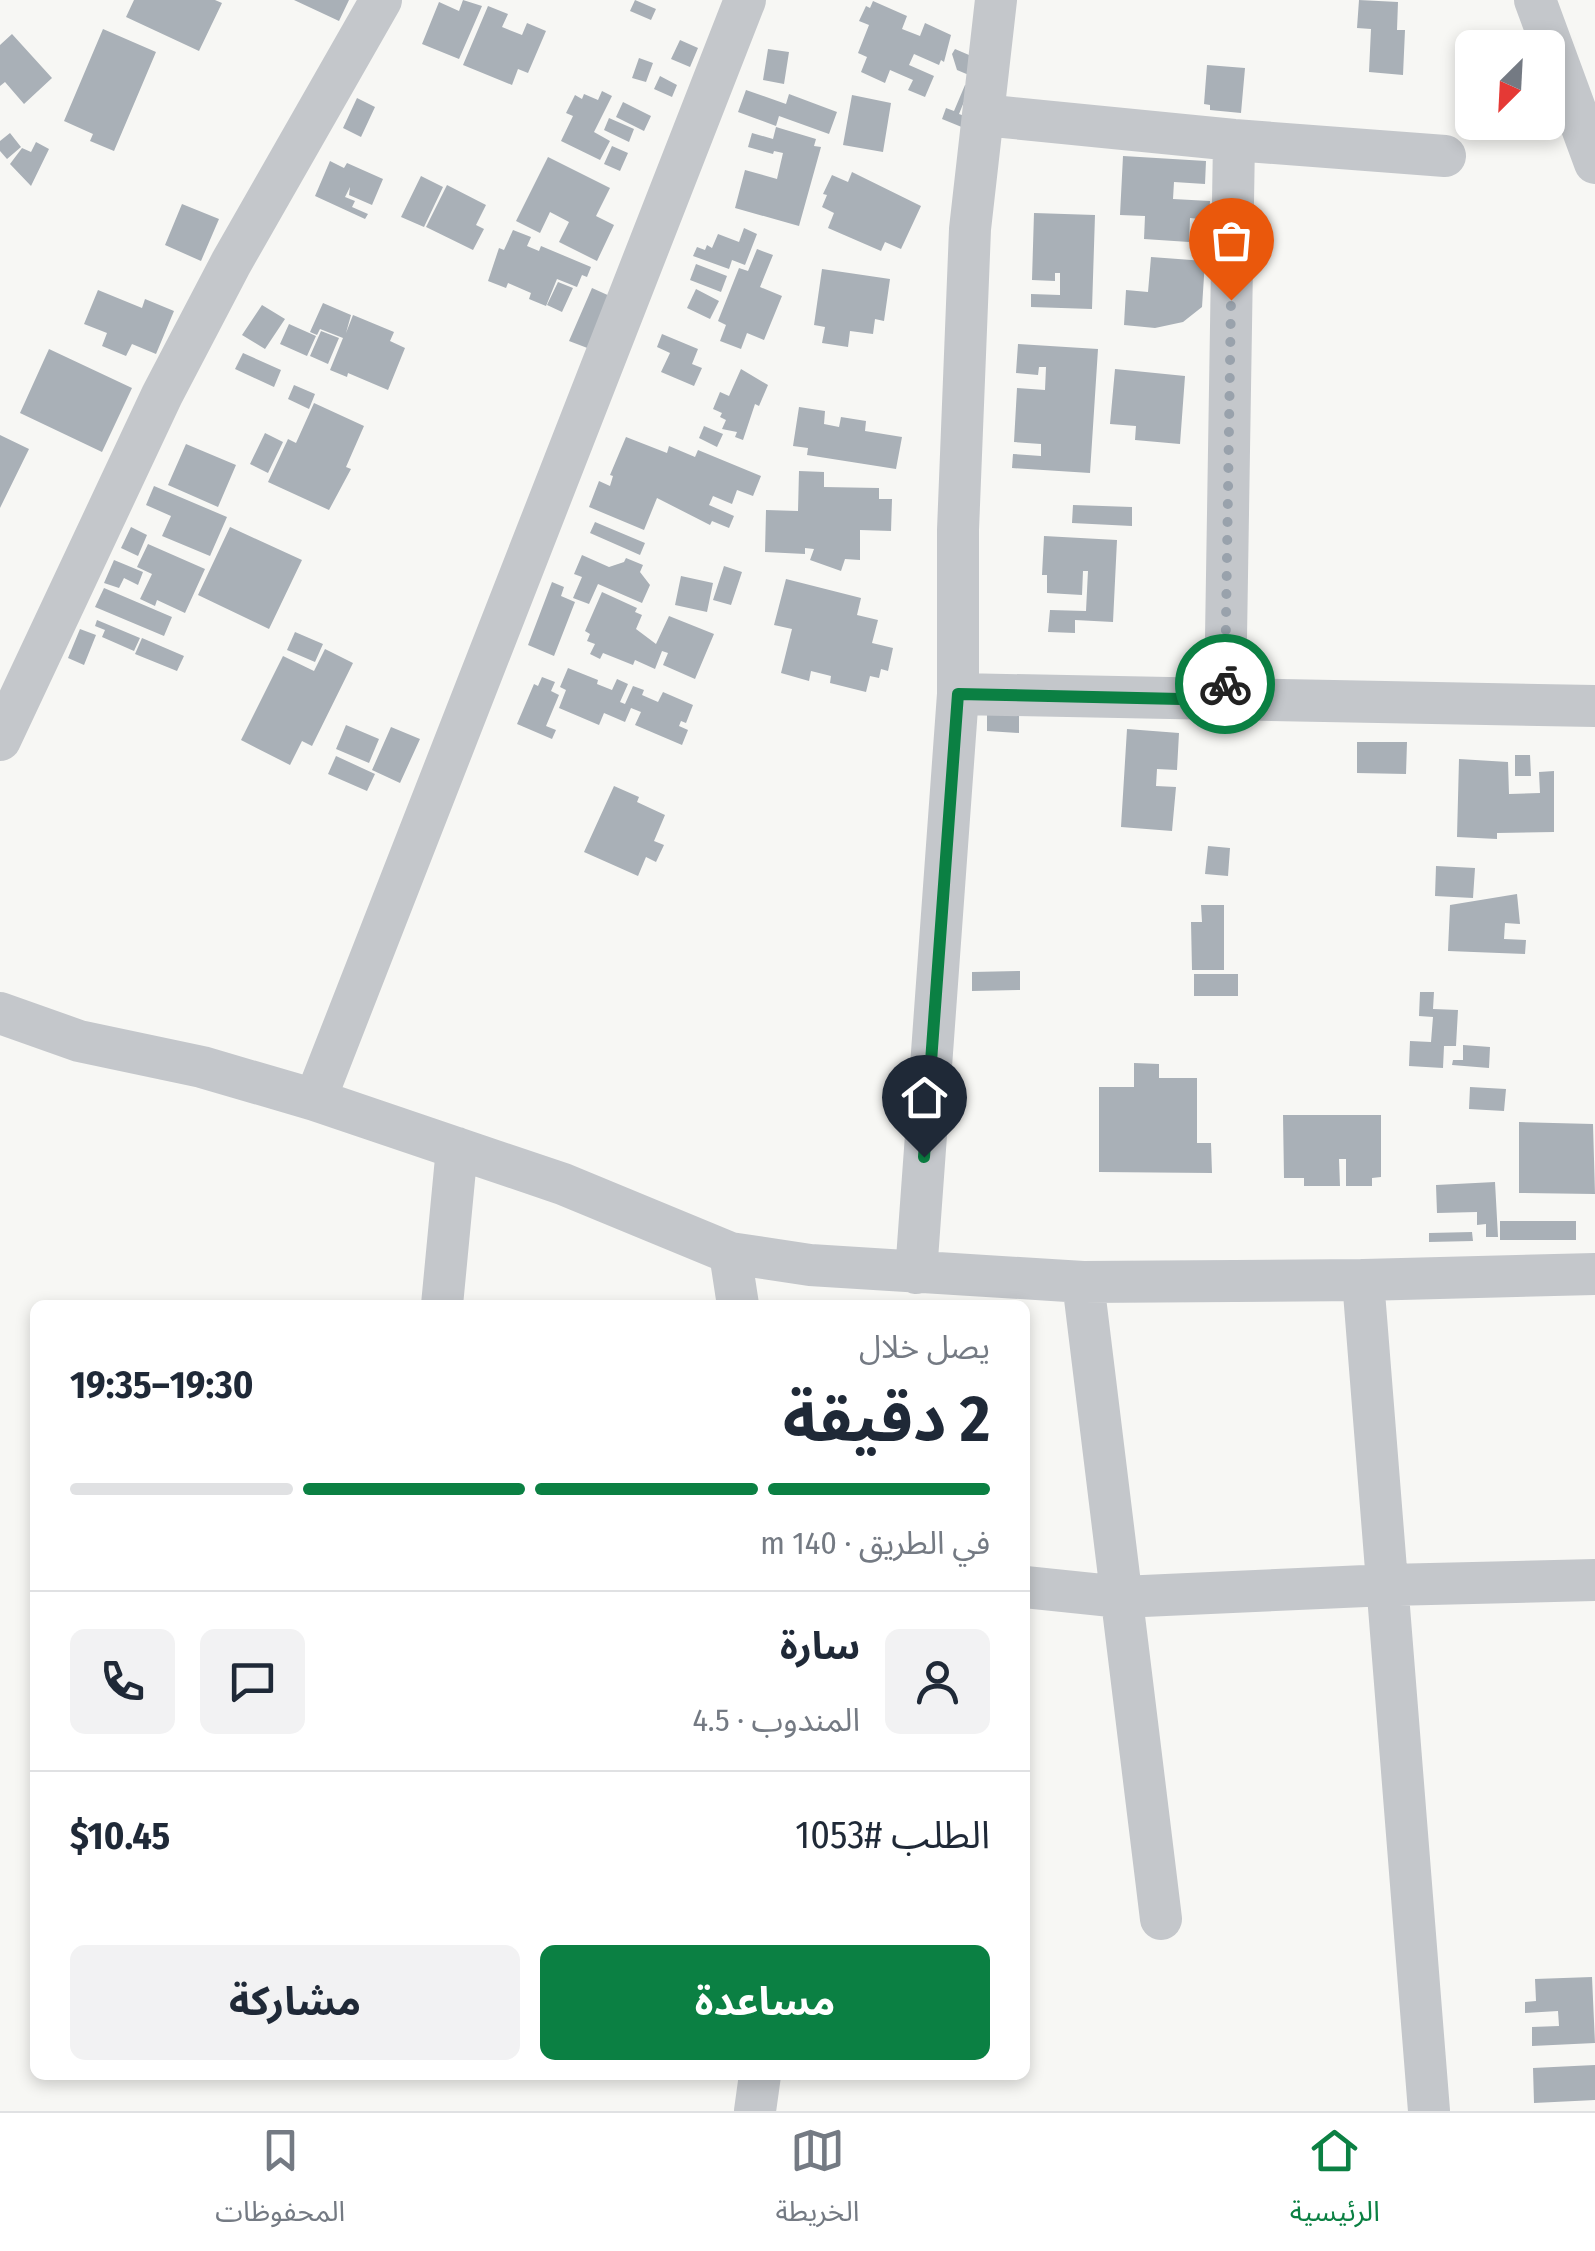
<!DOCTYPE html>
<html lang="ar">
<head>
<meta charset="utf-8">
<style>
	:root { --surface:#fff; --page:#f2f2f3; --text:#1f2937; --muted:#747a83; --line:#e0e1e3; --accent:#0b8043 }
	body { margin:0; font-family:"Fira Sans Condensed","Noto Sans Arabic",sans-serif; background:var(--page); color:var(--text); direction:rtl; height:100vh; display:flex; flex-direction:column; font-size:38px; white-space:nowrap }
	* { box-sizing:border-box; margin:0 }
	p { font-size:32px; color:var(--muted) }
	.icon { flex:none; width:55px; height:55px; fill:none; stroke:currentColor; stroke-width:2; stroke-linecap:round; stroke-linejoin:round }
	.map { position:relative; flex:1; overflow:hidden; direction:ltr }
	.details { position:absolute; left:30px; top:1300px; width:1000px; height:780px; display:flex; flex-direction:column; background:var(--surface); border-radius:15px; box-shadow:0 5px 15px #0003; direction:rtl }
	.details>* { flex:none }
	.needle { width:65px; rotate:204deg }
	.fabs { position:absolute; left:1455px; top:30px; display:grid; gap:20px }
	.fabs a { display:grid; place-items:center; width:110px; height:110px; border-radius:15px; background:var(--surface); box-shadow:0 5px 15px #0003; font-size:50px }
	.pin { position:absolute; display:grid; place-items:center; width:85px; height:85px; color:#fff; margin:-102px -42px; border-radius:50% 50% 50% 0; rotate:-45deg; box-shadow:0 0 10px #0007 }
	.pin .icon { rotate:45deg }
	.courier { position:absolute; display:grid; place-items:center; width:100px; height:100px; margin:-50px; border:8px solid #0b8043; border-radius:50%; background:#fff; color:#222; box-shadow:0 2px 12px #0007 }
	.summary em { font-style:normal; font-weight:700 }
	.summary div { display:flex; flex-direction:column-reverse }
	.summary { display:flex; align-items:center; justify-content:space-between; height:170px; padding:0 40px }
	h1 { font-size:65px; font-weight:700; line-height:75px }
	.bar { display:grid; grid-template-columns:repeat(4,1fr); gap:15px 10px; align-content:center; height:120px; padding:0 40px }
	.bar i { height:12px; border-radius:8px; background:var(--line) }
	.bar .on { background:var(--accent) }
	.bar p { grid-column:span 4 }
	.line { display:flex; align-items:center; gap:25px; padding:0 40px; border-top:2px solid var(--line) }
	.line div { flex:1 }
	.round { display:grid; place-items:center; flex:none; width:105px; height:105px; border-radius:15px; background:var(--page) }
	.button { display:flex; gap:20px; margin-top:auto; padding:20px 40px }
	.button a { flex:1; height:115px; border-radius:15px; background:var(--accent); color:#fff; font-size:40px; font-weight:700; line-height:115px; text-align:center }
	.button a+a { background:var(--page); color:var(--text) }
	.tab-bar { display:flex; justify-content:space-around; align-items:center; height:140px; border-top:2px solid var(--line); background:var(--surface); font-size:28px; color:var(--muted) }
	.tab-bar a { display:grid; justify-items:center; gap:5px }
	.tab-bar .on { color:var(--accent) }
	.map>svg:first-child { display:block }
	.building { fill:#a9b0b7 }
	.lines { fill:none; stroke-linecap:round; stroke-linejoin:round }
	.minor { stroke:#c4c7cb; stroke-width:42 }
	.done { stroke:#99a2ac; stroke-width:10; stroke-dasharray:0 18 }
	.route { stroke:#0b8043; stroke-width:12 }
</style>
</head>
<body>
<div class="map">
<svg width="1595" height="2111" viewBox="0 0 1595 2111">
	<rect width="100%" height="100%" fill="#f7f7f4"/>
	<path class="building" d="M134 0H215L222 3 199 51 126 17Z
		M294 0H349L339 21Z
		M463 0 482 6 459 59 422 44 439 2 459 11Z
		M635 0 656 9 651 20 630 11Z
		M1359 0 1398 2 1397 30H1405L1403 75 1369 72 1371 29 1357 28Z
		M873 1 907 16 902 29 920 36 925 23 951 35 944 62 941 60 939 65 914 54 909 65 934 76 925 97 908 90 913 80 890 70 885 83 861 72 867 57 858 53 869 25 859 21 866 6 870 8Z
		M488 6 508 14 502 27 522 35 527 23 546 31 528 73 518 69 512 85 463 65Z
		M103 29 156 52 114 151 90 141 93 134 64 121Z
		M12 34 52 78 24 104 5 82 0 86V45Z
		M680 40 698 48 690 67 671 59Z
		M768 49 789 52 784 84 763 80Z
		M955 49 983 61 976 78 957 70 952 54Z
		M639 58 653 63 646 82 632 78Z
		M1207 65 1245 68 1241 113 1210 110V105L1204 104Z
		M660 76 677 85 672 97 654 89Z
		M965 85 970 87 959 114 973 119 969 130 942 119 946 108 954 111Z
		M746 90 786 104 789 94 837 112 829 134 779 116 776 126 738 112Z
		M602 91 612 96 594 132 610 141 600 160 561 141 573 116 566 113 575 95 582 99 584 94 598 100Z
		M852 95 891 103 883 152 843 145Z
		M357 98 375 107 361 137 343 128Z
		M623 102 651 116 644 131 616 117Z
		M609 118 634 129 629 142 604 130Z
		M776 127 816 139 814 146 821 147 799 226 735 208 745 170 777 179 783 153 774 151 773 154 748 147 752 133 773 139Z
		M10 133 21 147 7 159 0 151V141Z
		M36 142 49 149 31 186 10 164 22 148 31 152Z
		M612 146 628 153 620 171 604 164Z
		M1123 156 1206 161 1205 184 1174 182 1173 199 1210 201 1209 220 1190 218 1189 242 1144 239 1145 216 1120 215Z
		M548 157 610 188 596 216 614 225 597 261 559 242 569 222 550 212 540 233 516 221Z
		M330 161 344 168 347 163 383 179 372 205 349 195 350 187 345 197 355 201 352 207 368 214 365 219 315 196Z
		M852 172 921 206 901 249 885 242 881 251 828 228 834 213 822 207 827 195 823 194 832 175 848 182Z
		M421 176 443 187 424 227 401 217Z
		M447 185 486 205 476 225 484 229 473 250 426 227Z
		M182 204 219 219 201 261 165 245Z
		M1034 213 1095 215 1092 309 1031 307V294L1060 295V273H1055V281L1032 280Z
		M744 228 757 234 745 265 732 260 729 269 693 256 697 247 705 250 707 245 712 248 718 234 739 242Z
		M513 230 531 237 527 246 539 251 541 246 591 267 587 277 582 275 577 287 557 279 546 306 529 299 531 293 508 283 506 288 488 281 499 248 504 250Z
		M757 249 773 255 760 287 782 296 764 340 747 333 741 349 720 341 726 325 718 321 739 268 748 271Z
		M1151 257 1205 261 1202 307 1183 322 1155 328 1124 325 1126 290 1148 292Z
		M696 264 727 276 721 292 690 280Z
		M822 269 890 279 884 321 875 319 873 334 850 331 848 347 822 343 825 327 814 325Z
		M558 282 573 288 562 312 547 305Z
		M592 288 612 297 590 349 569 341Z
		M696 289 719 301 710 319 687 308Z
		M98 290 142 308 145 299 174 311 156 354 132 344 126 356 102 346 107 333 84 324Z
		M323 303 351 315 346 333 353 315 394 332 390 341 405 348 388 390 348 373 347 377 330 370 343 338 320 329 317 335 310 332Z
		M262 305 285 319 265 349 242 335Z
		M289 324 316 336 307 356 280 344Z
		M321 331 339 338 328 364 310 356Z
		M662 334 698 349 692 364 702 368 694 386 661 372 670 353 657 347Z
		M1018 344 1098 349 1090 473 1012 468 1013 454 1041 456V444L1014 442 1017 388 1045 390 1046 367H1039L1038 375 1016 373Z
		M49 349 132 388 102 452 20 413Z
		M243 353 281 370 274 387 235 369Z
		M741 369 768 385 759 406 755 404 743 440 735 437 737 432 722 429 726 420 720 417 722 413 713 409 720 392 729 396Z
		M1115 369 1185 376 1180 444 1135 440 1136 426 1110 424Z
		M294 385 315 394 309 409 288 399Z
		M314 403 364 426 346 467 351 469 329 510 268 482 288 439 296 443Z
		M799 407 825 411 824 424 839 427 841 417 866 421 865 431 902 437 896 469 807 455 808 448 793 446Z
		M704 426 723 434 717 447 699 438Z
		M265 433 283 442 268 473 250 464Z
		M0 435 29 449 0 508Z
		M626 437 667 453 669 446 695 457 698 450 761 476 753 496 737 490 732 504 713 496 709 505 734 516 729 528 712 521 710 525 657 498 644 530 589 507 599 481 610 486 613 476 610 475Z
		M186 444 236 465 218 507 168 485Z
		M799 471 824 472V487L879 488V499H892L891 531 860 530V560L845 559 841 571 810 560 814 549 805 548V554L765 552 766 510 798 511Z
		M154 486 227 517 210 556 162 536 171 516 146 505Z
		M1073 505 1132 507V526L1072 523Z
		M595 522 645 543 640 555 590 533Z
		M131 527 147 535 138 556 121 548Z
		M230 527 302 560 269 629 198 595Z
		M1044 536 1117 540 1113 622 1075 620V633L1048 632 1050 610 1086 611 1088 571H1083L1082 595 1047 593V575H1042Z
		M148 544 205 569 185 613 157 600 155 606 140 599 152 574 137 567Z
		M582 555 609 567 624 562 626 558 643 565 640 572 650 585 642 603 598 584 589 604 573 598 582 577 574 574Z
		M114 560 143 572 138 585 124 578 119 588 104 583Z
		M724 566 742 572 731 605 713 600Z
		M681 576 713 583 707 612 675 605Z
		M786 579 861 598 857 615 878 620 872 643 893 648 888 671 881 669 879 678 870 676 866 692 830 683 831 676 811 671 809 681 781 673 792 629 774 625Z
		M552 582 564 587 561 596 575 602 554 656 528 645Z
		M104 588 172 617 164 636 95 607Z
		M602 592 637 608 635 612 642 615 636 629 656 644 669 616 714 634 695 679 663 665 668 653 662 651 655 669 635 660 633 665 603 653 600 659 590 654 595 644 587 641 590 634 585 631Z
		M97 620 140 638 134 651 102 637 105 630 95 626Z
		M80 629 96 635 84 665 68 658Z
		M295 632 323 644 315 662 287 650Z
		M142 638 184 656 177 671 135 654Z
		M325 649 353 663 312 746 302 741 290 765 241 740 283 656 314 671Z
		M568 668 598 680 597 684 612 690 617 679 628 684 620 702 625 704 633 686 644 690 642 695 658 702 663 692 693 705 686 723 681 721 679 726 688 730 682 745 635 725 641 712 631 708 625 722 604 713 599 725 559 708 566 690 560 687Z
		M542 677 555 682 551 691 559 695 546 726 556 730 552 739 517 724 534 684 538 686Z
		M987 711 1019 712V733L987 731Z
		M346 725 379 739 369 763 336 749Z
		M391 727 420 739 400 783 372 770Z
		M1127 729 1179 733 1177 770 1157 769 1156 786 1176 787 1172 831 1121 827Z
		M1357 742H1407L1406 774 1357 773Z
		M1515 755H1530L1531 776H1515Z
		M336 756 375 774 367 791 328 774Z
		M1459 759 1508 762 1509 794 1540 793 1539 772 1554 771V832L1497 833V839L1457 837Z
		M614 786 639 797 637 802 665 815 654 841 664 845 656 862 646 857 638 876 584 852Z
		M1208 846 1230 848 1228 876 1205 874Z
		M1436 866 1475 868 1473 898 1435 896Z
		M1517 894 1520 924 1505 923 1504 939 1526 940 1525 954 1448 951 1450 905Z
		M1201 905H1224V970H1192L1191 922H1202Z
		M1020 971V990L972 991V972Z
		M1194 974H1238V996H1194Z
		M1420 992H1434L1433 1009 1458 1010 1456 1046H1444L1443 1068 1409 1066 1410 1041 1431 1042 1433 1017 1419 1016Z
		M1463 1045 1490 1047 1489 1068 1452 1065 1453 1060H1463Z
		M1134 1063 1159 1064V1078H1197V1143H1211L1212 1173 1099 1172V1087H1134Z
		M1470 1087 1506 1089 1504 1111 1469 1109Z
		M1283 1115H1381V1177L1372 1178V1186H1346V1159H1339L1340 1186H1304V1178H1284Z
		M1519 1122 1593 1124 1595 1194 1519 1193Z
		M1495 1182 1498 1237H1486V1224L1477 1225V1212L1437 1213 1436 1185Z
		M1500 1221H1576V1240H1500Z
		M1472 1232 1473 1241 1429 1242V1233Z
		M1592 1977 1595 2043 1532 2046V2027L1559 2026 1558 2011 1525 2013V2002L1536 2001 1535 1979Z
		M1595 2065V2100L1534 2103 1533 2068Z"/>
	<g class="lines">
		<path class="minor" d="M1535 0 1595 163
			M983 115 1234 140 1445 156
			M958 694 1595 706
			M1225 700 1234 140
			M0 740 162 395 231 263 381 0
			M0 1013 79 1041 202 1067 315 1100 563 1184 730 1253 810 1265 1083 1282 1363 1280 1595 1274
			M315 1100 745 0
			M730 1253 738 1305
			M916 1273 958 694V530L970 229 996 0
			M1363 1280 1429 2111
			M1083 1282 1161 1919
			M442 1305 457 1148
			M1025 1587 1121 1597 1388 1585 1595 1580
			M755 2111 760 2075"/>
	</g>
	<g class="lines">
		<path class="done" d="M1225 684 1231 300"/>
		<path class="route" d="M924 1157 958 694 1225 700V684"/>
	</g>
</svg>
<div class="fabs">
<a><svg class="needle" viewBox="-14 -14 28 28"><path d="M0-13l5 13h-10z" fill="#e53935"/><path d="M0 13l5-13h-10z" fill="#747a83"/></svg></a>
</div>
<div class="pin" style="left:1231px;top:300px;background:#ea580c"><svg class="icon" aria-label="bag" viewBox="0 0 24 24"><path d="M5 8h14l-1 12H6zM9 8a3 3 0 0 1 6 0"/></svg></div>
<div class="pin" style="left:924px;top:1157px;background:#1f2937"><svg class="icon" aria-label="home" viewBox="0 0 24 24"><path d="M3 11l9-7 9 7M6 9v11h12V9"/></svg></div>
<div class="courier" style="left:1225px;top:684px"><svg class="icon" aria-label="bike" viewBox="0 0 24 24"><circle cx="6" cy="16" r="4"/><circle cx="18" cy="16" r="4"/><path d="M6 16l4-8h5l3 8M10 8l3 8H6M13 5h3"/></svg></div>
<section class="details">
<div class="summary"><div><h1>2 دقيقة</h1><p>يصل خلال</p></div><em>19:30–19:35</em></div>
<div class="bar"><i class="on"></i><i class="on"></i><i class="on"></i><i></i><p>في الطريق · 140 m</p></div>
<div class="line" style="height:180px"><a class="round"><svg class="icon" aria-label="person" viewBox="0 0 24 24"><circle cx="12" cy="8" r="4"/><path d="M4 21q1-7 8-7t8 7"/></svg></a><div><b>سارة</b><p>المندوب · 4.5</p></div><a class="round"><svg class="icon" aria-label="chat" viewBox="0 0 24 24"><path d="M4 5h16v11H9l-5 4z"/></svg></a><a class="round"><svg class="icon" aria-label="phone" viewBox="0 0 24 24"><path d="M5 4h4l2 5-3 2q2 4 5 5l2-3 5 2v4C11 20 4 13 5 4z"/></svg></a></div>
<div class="line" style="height:130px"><div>الطلب #1053</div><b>$10.45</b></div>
<div class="button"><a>مساعدة</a><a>مشاركة</a></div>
</section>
</div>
<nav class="tab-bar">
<a class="on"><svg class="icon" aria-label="home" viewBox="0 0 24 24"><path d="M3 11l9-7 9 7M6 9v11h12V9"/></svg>الرئيسية</a>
<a><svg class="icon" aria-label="map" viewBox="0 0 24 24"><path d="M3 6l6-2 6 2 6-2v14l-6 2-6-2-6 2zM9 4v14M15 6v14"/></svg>الخريطة</a>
<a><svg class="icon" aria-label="saved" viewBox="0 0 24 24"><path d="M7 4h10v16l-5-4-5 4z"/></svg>المحفوظات</a>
</nav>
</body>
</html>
